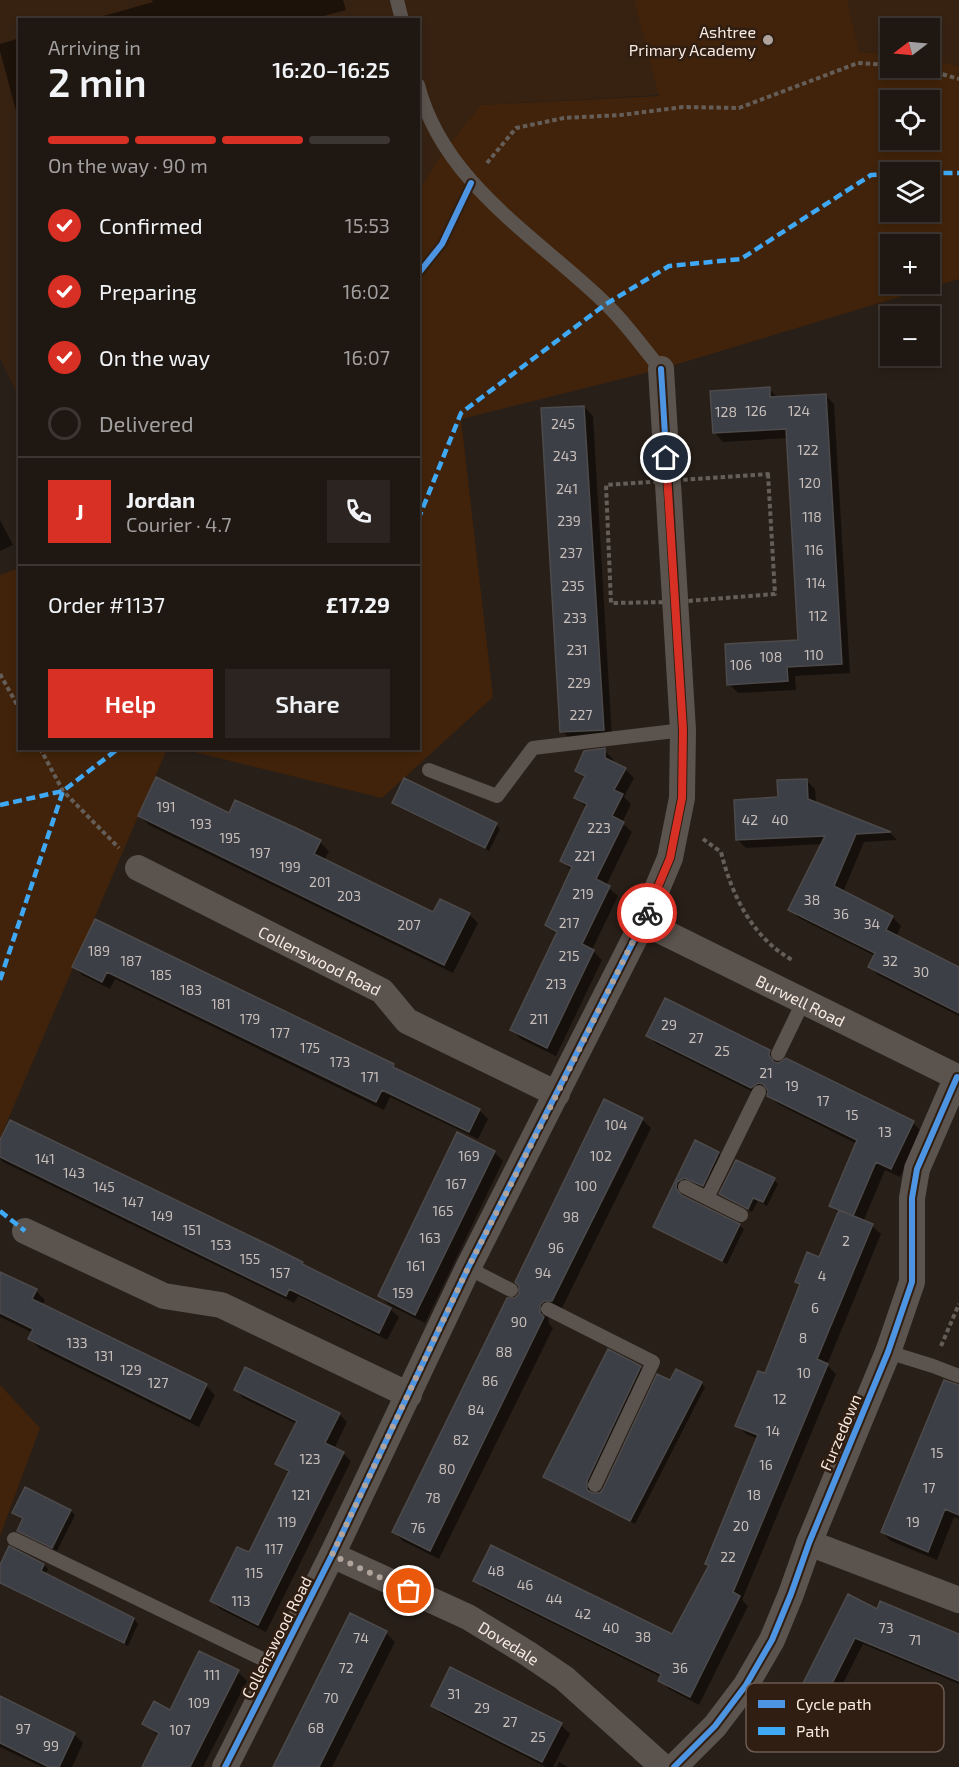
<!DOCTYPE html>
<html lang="en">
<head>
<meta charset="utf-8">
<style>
	:root { --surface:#1e1712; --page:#2b2420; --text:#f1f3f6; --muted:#a19f9f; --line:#3c3632; --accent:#d93025 }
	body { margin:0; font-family:"Exo 2",sans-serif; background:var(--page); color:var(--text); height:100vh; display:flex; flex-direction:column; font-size:22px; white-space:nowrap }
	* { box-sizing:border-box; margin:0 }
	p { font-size:20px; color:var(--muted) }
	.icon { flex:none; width:33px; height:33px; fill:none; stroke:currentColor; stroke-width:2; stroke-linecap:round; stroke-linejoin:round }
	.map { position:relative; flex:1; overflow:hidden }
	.sheet { position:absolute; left:18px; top:18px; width:402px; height:732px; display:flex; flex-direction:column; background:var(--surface); border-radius:0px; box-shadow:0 3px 9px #0003,0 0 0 2px var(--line) }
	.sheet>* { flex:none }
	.needle { width:39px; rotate:254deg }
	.buttons { position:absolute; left:880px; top:18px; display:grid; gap:12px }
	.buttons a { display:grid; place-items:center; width:60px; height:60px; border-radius:0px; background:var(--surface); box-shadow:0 3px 9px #0003,0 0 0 2px var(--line); font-size:30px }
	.pin { position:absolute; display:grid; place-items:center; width:51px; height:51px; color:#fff; margin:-26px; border:3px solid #fff; border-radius:50%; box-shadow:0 2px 6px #0007 }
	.courier { position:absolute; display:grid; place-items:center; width:60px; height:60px; margin:-30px; border:4px solid #d93025; border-radius:50%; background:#fff; color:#222; box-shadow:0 2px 8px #0007 }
	.summary em { font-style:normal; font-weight:600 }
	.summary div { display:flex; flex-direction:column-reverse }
	.summary { display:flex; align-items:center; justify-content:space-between; height:102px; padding:0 30px }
	h1 { font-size:39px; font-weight:600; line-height:45px }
	.bar { display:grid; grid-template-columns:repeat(4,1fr); gap:9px 6px; align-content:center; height:72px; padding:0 30px }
	.bar i { height:8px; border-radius:4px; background:var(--line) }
	.bar .on { background:var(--accent) }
	.bar p { grid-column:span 4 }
	.line { display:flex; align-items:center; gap:15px; padding:0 30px; border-top:2px solid var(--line) }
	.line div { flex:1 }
	.round { display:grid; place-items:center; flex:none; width:63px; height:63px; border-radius:0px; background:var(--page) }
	ol { padding:0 30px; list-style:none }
	li { display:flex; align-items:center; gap:18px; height:66px }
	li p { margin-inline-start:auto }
	li .icon { padding:6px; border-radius:50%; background:var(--accent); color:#fff; stroke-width:4 }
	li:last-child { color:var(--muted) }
	li i { width:33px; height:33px; border:3px solid var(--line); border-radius:50% }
	.action { display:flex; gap:12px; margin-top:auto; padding:12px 30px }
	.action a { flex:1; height:69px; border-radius:0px; background:var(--accent); color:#fff; font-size:24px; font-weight:600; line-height:69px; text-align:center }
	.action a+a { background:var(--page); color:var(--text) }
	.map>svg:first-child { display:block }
	.built { fill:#372212 }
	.green { fill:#40230a; fill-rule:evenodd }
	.shadow { fill:#0007 }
	.building { fill:#3d3f46; stroke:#4c4a4b; stroke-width:1.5 }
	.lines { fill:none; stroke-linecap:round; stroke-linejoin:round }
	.path { stroke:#655e58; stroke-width:4; stroke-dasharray:4.5 3; stroke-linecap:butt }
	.service { stroke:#5b534d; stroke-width:14 }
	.minor { stroke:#5b534d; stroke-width:26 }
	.quiet { stroke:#3fa9f5; stroke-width:4.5; stroke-dasharray:9 4.5; stroke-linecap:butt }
	.cycleway-casing { stroke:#2f1e11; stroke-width:10 }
	.cycleway { stroke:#4d94e3; stroke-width:6 }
	.done { stroke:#afa39b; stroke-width:6; stroke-dasharray:0 10.8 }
	.route { stroke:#d93025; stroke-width:8 }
	.poi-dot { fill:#afa39b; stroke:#2f1e11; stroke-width:2 }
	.labels { text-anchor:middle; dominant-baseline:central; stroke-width:5; stroke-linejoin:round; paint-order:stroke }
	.number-label { font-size:14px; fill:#c8bfbb }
	.poi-label { font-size:16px; fill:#f7eae2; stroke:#2f1e11; text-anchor:end }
	.street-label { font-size:16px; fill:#f7eae2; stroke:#2f1e11 }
	.key { fill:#2f1e11; stroke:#6b5b50; stroke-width:1.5 }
	.key-label { font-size:16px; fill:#f7eae2 }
</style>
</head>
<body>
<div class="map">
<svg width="959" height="1767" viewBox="0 0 959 1767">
	<rect width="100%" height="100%" fill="#281f18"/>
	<path class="built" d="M0 0H959V67L930 58V28H891V54L859 52 659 95 481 105 445 149 419 191 418 20H20L19 398 0 358Z"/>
	<path class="green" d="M634 0H847L859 52 891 54V68H930V58L959 67V279L661 369 461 419 493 697 382 798 182 749 418 748 419 191 445 149 481 105 659 96ZM891 100H930V140H891ZM891 172H930V212H891ZM891 244H930V284H891Z
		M19 568 20 748 167 749 0 1138V575Z
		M0 1385 40 1428 0 1536Z"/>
	<path class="shadow" d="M152 0H343L346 10 309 20H89L153 2Z
		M20 38V114L16 111 0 51V44Z
		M769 389 778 398 825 395 834 404 850 673 795 676 796 690 738 693 729 684 799 641 788 438 723 442 714 432Z
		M584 407 593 416 612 738 571 740 562 731Z
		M0 520 13 545 0 551Z
		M604 750 613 759 614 764 625 769 634 778 624 797 631 804 622 823 632 832 606 886 618 896 592 950 602 960 556 1056 521 1039 512 1030 557 935 546 925 571 870 562 861 587 808 576 798 585 779 577 770Z
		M806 780 815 789 816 803 890 833 897 840 864 842 843 892 892 917 901 926 896 937 959 968V1016L878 975 870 967 875 956 799 918 790 909 823 844 746 848 738 840 779 799Z
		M394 802 496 824 500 829 489 851 398 807Z
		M140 816 320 842 329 851 324 860 434 914H469L478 923 453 973 149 825Z
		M96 921 393 1065 399 1072 479 1110 488 1119 478 1139 390 1097 384 1110 115 979 110 989 82 975 74 967Z
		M648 1036 769 1051 778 1061 777 1064 913 1123 922 1132 900 1177 885 1170 863 1222 872 1226 881 1234 827 1365 836 1374 742 1600 748 1606 699 1705 669 1689 660 1680 661 1677 484 1589 475 1580 673 1636 710 1567 707 1563 758 1439 746 1434 737 1425 765 1375 801 1286 797 1281 820 1259 839 1214 831 1206 857 1144 778 1104 769 1095 770 1090 761 1096 657 1044Z
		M642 1119 651 1128 561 1310 548 1315 549 1324 553 1328 439 1559 403 1541 394 1532 516 1299Z
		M696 1142 719 1153 723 1158 707 1189 689 1182 681 1187 680 1194 682 1197 739 1225 744 1229 727 1264 659 1230 655 1226Z
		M0 1143 302 1263 307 1269 390 1309 399 1317 387 1340 298 1296 294 1303 3 1162 0 1159Z
		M494 1152 503 1161 425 1323 389 1305 380 1296Z
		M774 1180 778 1184 767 1206 758 1201 752 1212 721 1194Z
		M0 1280 36 1291 45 1300 42 1305 206 1386 215 1395 199 1427 39 1348 30 1339 33 1333 0 1317Z
		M640 1367 644 1371 590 1486 591 1495 600 1494 670 1382 701 1383 705 1387 635 1524 549 1481 545 1477Z
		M959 1386V1519L954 1517 937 1560 891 1541 882 1532Z
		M236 1390 339 1414 347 1422 334 1449 343 1453 351 1461 266 1632 220 1609 212 1601 249 1554 290 1474 277 1464 297 1424 243 1398Z
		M25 1489 71 1511 75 1515 57 1551 23 1534 18 1530 24 1520 14 1513Z
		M44 1565 48 1569 45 1575 134 1619 138 1624 128 1646 0 1584V1568Z
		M849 1596 878 1611 959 1635V1684L863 1644 808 1753 787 1742 779 1735Z
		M386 1633 395 1642 332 1767H275Z
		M238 1672 247 1681 203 1767H143L159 1736 144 1724 171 1712Z
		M0 1698 74 1734 83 1743 72 1767H42L0 1747Z
		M433 1705 561 1725 570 1734 553 1767H546L442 1714Z
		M559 1762 568 1767H557Z"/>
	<path class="building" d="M770 387V397L826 394 842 664 787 667 788 681 727 685 725 644 798 640 786 429 713 433 710 391Z
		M584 406 604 730 560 732 541 408Z
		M605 748V758L626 768 614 790 623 794 612 816 624 822 596 879 610 886 582 944 594 950 547 1048 510 1030 557 932 545 925 572 867 560 861 587 804 574 798 585 776 575 771 584 751Z
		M156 777 229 813 235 800 296 828 321 840 314 854 433 912 440 899 470 913 444 965 138 816Z
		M404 778 497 823 485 848 392 803Z
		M807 779 808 799 891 832 856 834 834 886 893 916 886 930 959 967V1013L868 967 875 953 788 910 825 836 736 840 734 800 778 797 777 780Z
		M95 919 394 1064 393 1067 480 1109 469 1132 382 1090 376 1102 107 972 102 982 72 967Z
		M665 998 770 1050 769 1055 774 1062 779 1063 786 1058 914 1121 891 1169 876 1162 853 1216 829 1206 857 1140 767 1096 768 1091 763 1084 758 1083 751 1088 646 1036Z
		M604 1099 643 1118 552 1301H544L540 1305V1313L544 1317 430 1551 392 1532 507 1298H515L519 1294V1286L515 1282Z
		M10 1120 273 1247 303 1262 302 1264 391 1308 379 1333 289 1289 286 1296 0 1157V1140Z
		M457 1132 495 1151 415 1315 378 1296Z
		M695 1140 719 1152 703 1186 684 1178 677 1182 676 1188 681 1195 740 1224 722 1261 653 1227Z
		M736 1160 775 1178 763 1202 753 1198 748 1209 719 1194Z
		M839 1210 873 1224 817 1359 828 1364 733 1592 740 1596 690 1697 658 1681 661 1674 473 1581 491 1545 672 1634 709 1565 705 1564 758 1435 735 1426 758 1371 765 1373 800 1284 795 1282 807 1252 819 1257Z
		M0 1272 37 1289 32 1299 207 1384 190 1419 28 1339 33 1329 0 1313Z
		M608 1349 641 1366 587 1481V1490L592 1493H600L603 1489 657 1374 670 1380 676 1369 702 1382 630 1521 543 1477Z
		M245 1367 340 1413 325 1443 344 1452 258 1625 210 1601 237 1547 249 1552 289 1471 275 1464 297 1421 234 1390Z
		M944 1380 959 1385V1515L945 1509 928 1552 881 1532Z
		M25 1487 71 1510 52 1548 17 1531 23 1518 12 1513Z
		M9 1546 44 1564 41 1571 134 1618 124 1643 0 1583V1565Z
		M848 1594 877 1609 880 1601 959 1634V1681L855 1638 800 1747 777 1735Z
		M350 1613 387 1631 319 1767H273Z
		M199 1651 239 1670 190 1767H142L159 1733 142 1724 154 1701 170 1710Z
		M450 1667 562 1723 542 1762 431 1706Z
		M0 1696 75 1733 59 1767H49L0 1743Z"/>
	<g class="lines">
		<path class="path" d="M921 68 959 79
			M487 163 516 128 564 118 621 115 683 107 739 108 858 63 891 65
			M768 474 775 594 675 602 611 603 606 485Z
			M0 674 20 710
			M40 748 63 791 119 848
			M703 839 721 852C732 896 753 939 794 961
			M941 1346 959 1304"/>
		<path class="service" d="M397 0 402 20
			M418 85C443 183 537 237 605 303 626 323 643 348 661 369
			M429 770 497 796 533 748 683 730
			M778 1054 804 1000
			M685 1187 741 1215
			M707 1198 759 1092
			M468 1268 511 1290
			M548 1309 653 1362 595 1485
			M888 1352 933 1366 959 1376
			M14 1539 277 1666"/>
		<g class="minor">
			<path id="s1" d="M138 868 382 991 407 1021 557 1094"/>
			<path id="s2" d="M643 922 959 1078"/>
			<path d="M25 1231 164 1296 221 1305 409 1395"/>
			<path d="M809 1543 959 1600"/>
			<path id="s3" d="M332 1555 468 1617 527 1653 564 1678 663 1767"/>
			<path d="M225 1767 332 1555 468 1268 643 922 670 858 682 798 683 730 661 369"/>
			<path d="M674 1767 715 1726 746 1685 772 1640 791 1594 809 1543 888 1352 912 1282V1198L917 1169 957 1077"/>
		</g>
		<path class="quiet" d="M930 173H959
			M418 520 461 413 606 304 669 266 741 259 871 175 891 174
			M0 805 63 791
			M0 980 63 791 119 748
			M0 1211 25 1231"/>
		<defs>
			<path id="cycleway" d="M418 274 442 244 471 183
				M225 1767 332 1555 468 1268 643 922 670 858 682 798 683 730 661 369
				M674 1767 715 1726 746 1685 772 1640 791 1594 809 1543 888 1352 912 1282V1198L917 1169 957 1077"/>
		</defs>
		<use href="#cycleway" class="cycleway-casing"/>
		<use href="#cycleway" class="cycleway"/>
	</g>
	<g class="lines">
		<path class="done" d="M409 1591 332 1555 468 1268 557 1094 647 913"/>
		<path class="route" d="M647 913 670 858 682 798 683 730 666 458"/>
	</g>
	<circle class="poi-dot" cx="768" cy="40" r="6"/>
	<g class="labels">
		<g class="number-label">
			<text x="756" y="410">126</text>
			<text x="799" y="410">124</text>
			<text x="726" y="411">128</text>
			<text x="563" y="423">245</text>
			<text x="808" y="449">122</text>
			<text x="565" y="455">243</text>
			<text x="810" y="482">120</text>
			<text x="567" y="488">241</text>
			<text x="812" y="516">118</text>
			<text x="569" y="520">239</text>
			<text x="814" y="549">116</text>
			<text x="571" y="552">237</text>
			<text x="816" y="582">114</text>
			<text x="573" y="585">235</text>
			<text x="818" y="615">112</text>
			<text x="575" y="617">233</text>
			<text x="577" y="649">231</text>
			<text x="814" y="654">110</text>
			<text x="771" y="656">108</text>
			<text x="741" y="664">106</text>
			<text x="579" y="682">229</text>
			<text x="581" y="714">227</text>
			<text x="166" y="806">191</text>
			<text x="750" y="819">42</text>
			<text x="780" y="819">40</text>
			<text x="201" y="823">193</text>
			<text x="599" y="827">223</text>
			<text x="230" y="837">195</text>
			<text x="260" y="852">197</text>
			<text x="585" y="855">221</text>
			<text x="290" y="866">199</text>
			<text x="320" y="881">201</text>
			<text x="583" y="893">219</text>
			<text x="349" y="895">203</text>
			<text x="812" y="899">38</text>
			<text x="841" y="913">36</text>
			<text x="569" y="922">217</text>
			<text x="872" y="923">34</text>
			<text x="409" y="924">207</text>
			<text x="99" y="950">189</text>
			<text x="569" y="955">215</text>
			<text x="131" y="960">187</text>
			<text x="890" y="960">32</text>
			<text x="921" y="971">30</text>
			<text x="161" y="974">185</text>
			<text x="556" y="983">213</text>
			<text x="191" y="989">183</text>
			<text x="221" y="1003">181</text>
			<text x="250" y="1018">179</text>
			<text x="539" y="1018">211</text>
			<text x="669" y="1024">29</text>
			<text x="280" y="1032">177</text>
			<text x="696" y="1037">27</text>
			<text x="310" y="1047">175</text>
			<text x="722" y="1050">25</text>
			<text x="340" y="1061">173</text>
			<text x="766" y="1072">21</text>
			<text x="370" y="1076">171</text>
			<text x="792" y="1085">19</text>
			<text x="823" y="1100">17</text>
			<text x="852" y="1114">15</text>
			<text x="616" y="1124">104</text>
			<text x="885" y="1131">13</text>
			<text x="469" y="1155">169</text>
			<text x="601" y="1155">102</text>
			<text x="45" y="1158">141</text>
			<text x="74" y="1172">143</text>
			<text x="456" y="1183">167</text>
			<text x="586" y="1185">100</text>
			<text x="104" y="1186">145</text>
			<text x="133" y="1201">147</text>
			<text x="443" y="1210">165</text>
			<text x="162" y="1215">149</text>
			<text x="571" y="1216">98</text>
			<text x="192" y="1229">151</text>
			<text x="430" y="1237">163</text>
			<text x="846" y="1240">2</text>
			<text x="221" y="1244">153</text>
			<text x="556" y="1247">96</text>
			<text x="250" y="1258">155</text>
			<text x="416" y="1265">161</text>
			<text x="280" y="1272">157</text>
			<text x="543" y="1272">94</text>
			<text x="822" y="1275">4</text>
			<text x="403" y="1292">159</text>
			<text x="815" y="1307">6</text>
			<text x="519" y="1321">90</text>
			<text x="803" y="1337">8</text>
			<text x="77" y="1342">133</text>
			<text x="504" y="1351">88</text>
			<text x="104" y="1355">131</text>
			<text x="131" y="1369">129</text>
			<text x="804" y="1372">10</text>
			<text x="490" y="1380">86</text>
			<text x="158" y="1382">127</text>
			<text x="780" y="1398">12</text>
			<text x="476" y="1409">84</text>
			<text x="773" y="1430">14</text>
			<text x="461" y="1439">82</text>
			<text x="937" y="1452">15</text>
			<text x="310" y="1458">123</text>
			<text x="766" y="1464">16</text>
			<text x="447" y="1468">80</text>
			<text x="929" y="1487">17</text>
			<text x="301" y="1494">121</text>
			<text x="754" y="1494">18</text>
			<text x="433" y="1497">78</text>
			<text x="287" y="1521">119</text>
			<text x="913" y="1521">19</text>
			<text x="741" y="1525">20</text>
			<text x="418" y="1527">76</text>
			<text x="274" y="1548">117</text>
			<text x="728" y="1556">22</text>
			<text x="496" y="1570">48</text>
			<text x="254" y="1572">115</text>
			<text x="525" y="1584">46</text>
			<text x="554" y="1598">44</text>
			<text x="241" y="1600">113</text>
			<text x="583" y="1613">42</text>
			<text x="611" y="1627">40</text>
			<text x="886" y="1627">73</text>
			<text x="643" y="1636">38</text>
			<text x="361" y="1637">74</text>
			<text x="915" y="1639">71</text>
			<text x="346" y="1667">72</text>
			<text x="680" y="1667">36</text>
			<text x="212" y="1674">111</text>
			<text x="454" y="1693">31</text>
			<text x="331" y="1697">70</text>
			<text x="199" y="1702">109</text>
			<text x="482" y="1707">29</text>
			<text x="510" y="1721">27</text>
			<text x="316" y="1727">68</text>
			<text x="23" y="1728">97</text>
			<text x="180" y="1729">107</text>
			<text x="538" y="1736">25</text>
			<text x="51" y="1745">99</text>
		</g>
		<g class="poi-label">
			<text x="756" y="31">Ashtree<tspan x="756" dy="18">Primary Academy</tspan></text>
		</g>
		<g class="street-label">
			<text stroke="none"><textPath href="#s1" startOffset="204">Collenswood Road</textPath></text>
			<text stroke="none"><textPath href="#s2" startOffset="176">Burwell Road</textPath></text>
			<text transform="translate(840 1432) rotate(-67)">Furzedown</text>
			<text transform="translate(276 1637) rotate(-63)">Collenswood Road</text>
			<text stroke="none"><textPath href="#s3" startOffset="198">Dovedale</textPath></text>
		</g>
	</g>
	<rect x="746" y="1683" width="198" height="69" rx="9" class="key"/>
	<rect x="758" y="1700" width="27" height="8" fill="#4d94e3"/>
	<rect x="758" y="1727" width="27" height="8" fill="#3fa9f5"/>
	<g class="key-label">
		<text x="796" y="1710">Cycle path</text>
		<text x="796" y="1737">Path</text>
	</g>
</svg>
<div class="buttons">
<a><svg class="needle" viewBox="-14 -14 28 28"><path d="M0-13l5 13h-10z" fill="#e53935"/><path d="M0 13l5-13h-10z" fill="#a19f9f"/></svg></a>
<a><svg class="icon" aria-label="locate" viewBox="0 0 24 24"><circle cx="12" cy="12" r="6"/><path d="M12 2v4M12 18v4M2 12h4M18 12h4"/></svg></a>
<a><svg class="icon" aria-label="layers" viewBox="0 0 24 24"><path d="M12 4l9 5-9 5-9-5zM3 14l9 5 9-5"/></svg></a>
<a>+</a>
<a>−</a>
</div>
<div class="pin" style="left:409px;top:1591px;background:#ea580c"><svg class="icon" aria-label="bag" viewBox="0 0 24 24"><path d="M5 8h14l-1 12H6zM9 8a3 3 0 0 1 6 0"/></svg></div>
<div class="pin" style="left:666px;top:458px;background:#1f2937"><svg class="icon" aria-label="home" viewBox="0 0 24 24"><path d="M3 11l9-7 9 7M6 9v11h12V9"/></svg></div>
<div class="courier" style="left:647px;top:913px"><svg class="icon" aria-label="bike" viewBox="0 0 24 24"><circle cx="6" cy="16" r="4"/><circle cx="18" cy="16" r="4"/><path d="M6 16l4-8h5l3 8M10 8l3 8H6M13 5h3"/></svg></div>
<section class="sheet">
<div class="summary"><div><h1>2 min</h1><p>Arriving in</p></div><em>16:20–16:25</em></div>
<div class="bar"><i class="on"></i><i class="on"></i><i class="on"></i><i></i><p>On the way · 90 m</p></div>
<ol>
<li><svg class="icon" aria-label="check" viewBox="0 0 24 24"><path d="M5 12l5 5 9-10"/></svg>Confirmed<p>15:53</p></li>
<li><svg class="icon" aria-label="check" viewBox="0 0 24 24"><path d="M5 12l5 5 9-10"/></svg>Preparing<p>16:02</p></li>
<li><svg class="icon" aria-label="check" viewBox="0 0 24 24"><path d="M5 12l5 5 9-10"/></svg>On the way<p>16:07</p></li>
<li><i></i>Delivered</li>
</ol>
<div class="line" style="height:108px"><b class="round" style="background:var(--accent);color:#fff">J</b><div><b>Jordan</b><p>Courier · 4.7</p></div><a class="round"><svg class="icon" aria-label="phone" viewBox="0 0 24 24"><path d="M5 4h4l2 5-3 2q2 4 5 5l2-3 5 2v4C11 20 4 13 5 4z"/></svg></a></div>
<div class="line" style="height:78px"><div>Order #1137</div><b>£17.29</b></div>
<div class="action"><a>Help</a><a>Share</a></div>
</section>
</div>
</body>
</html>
